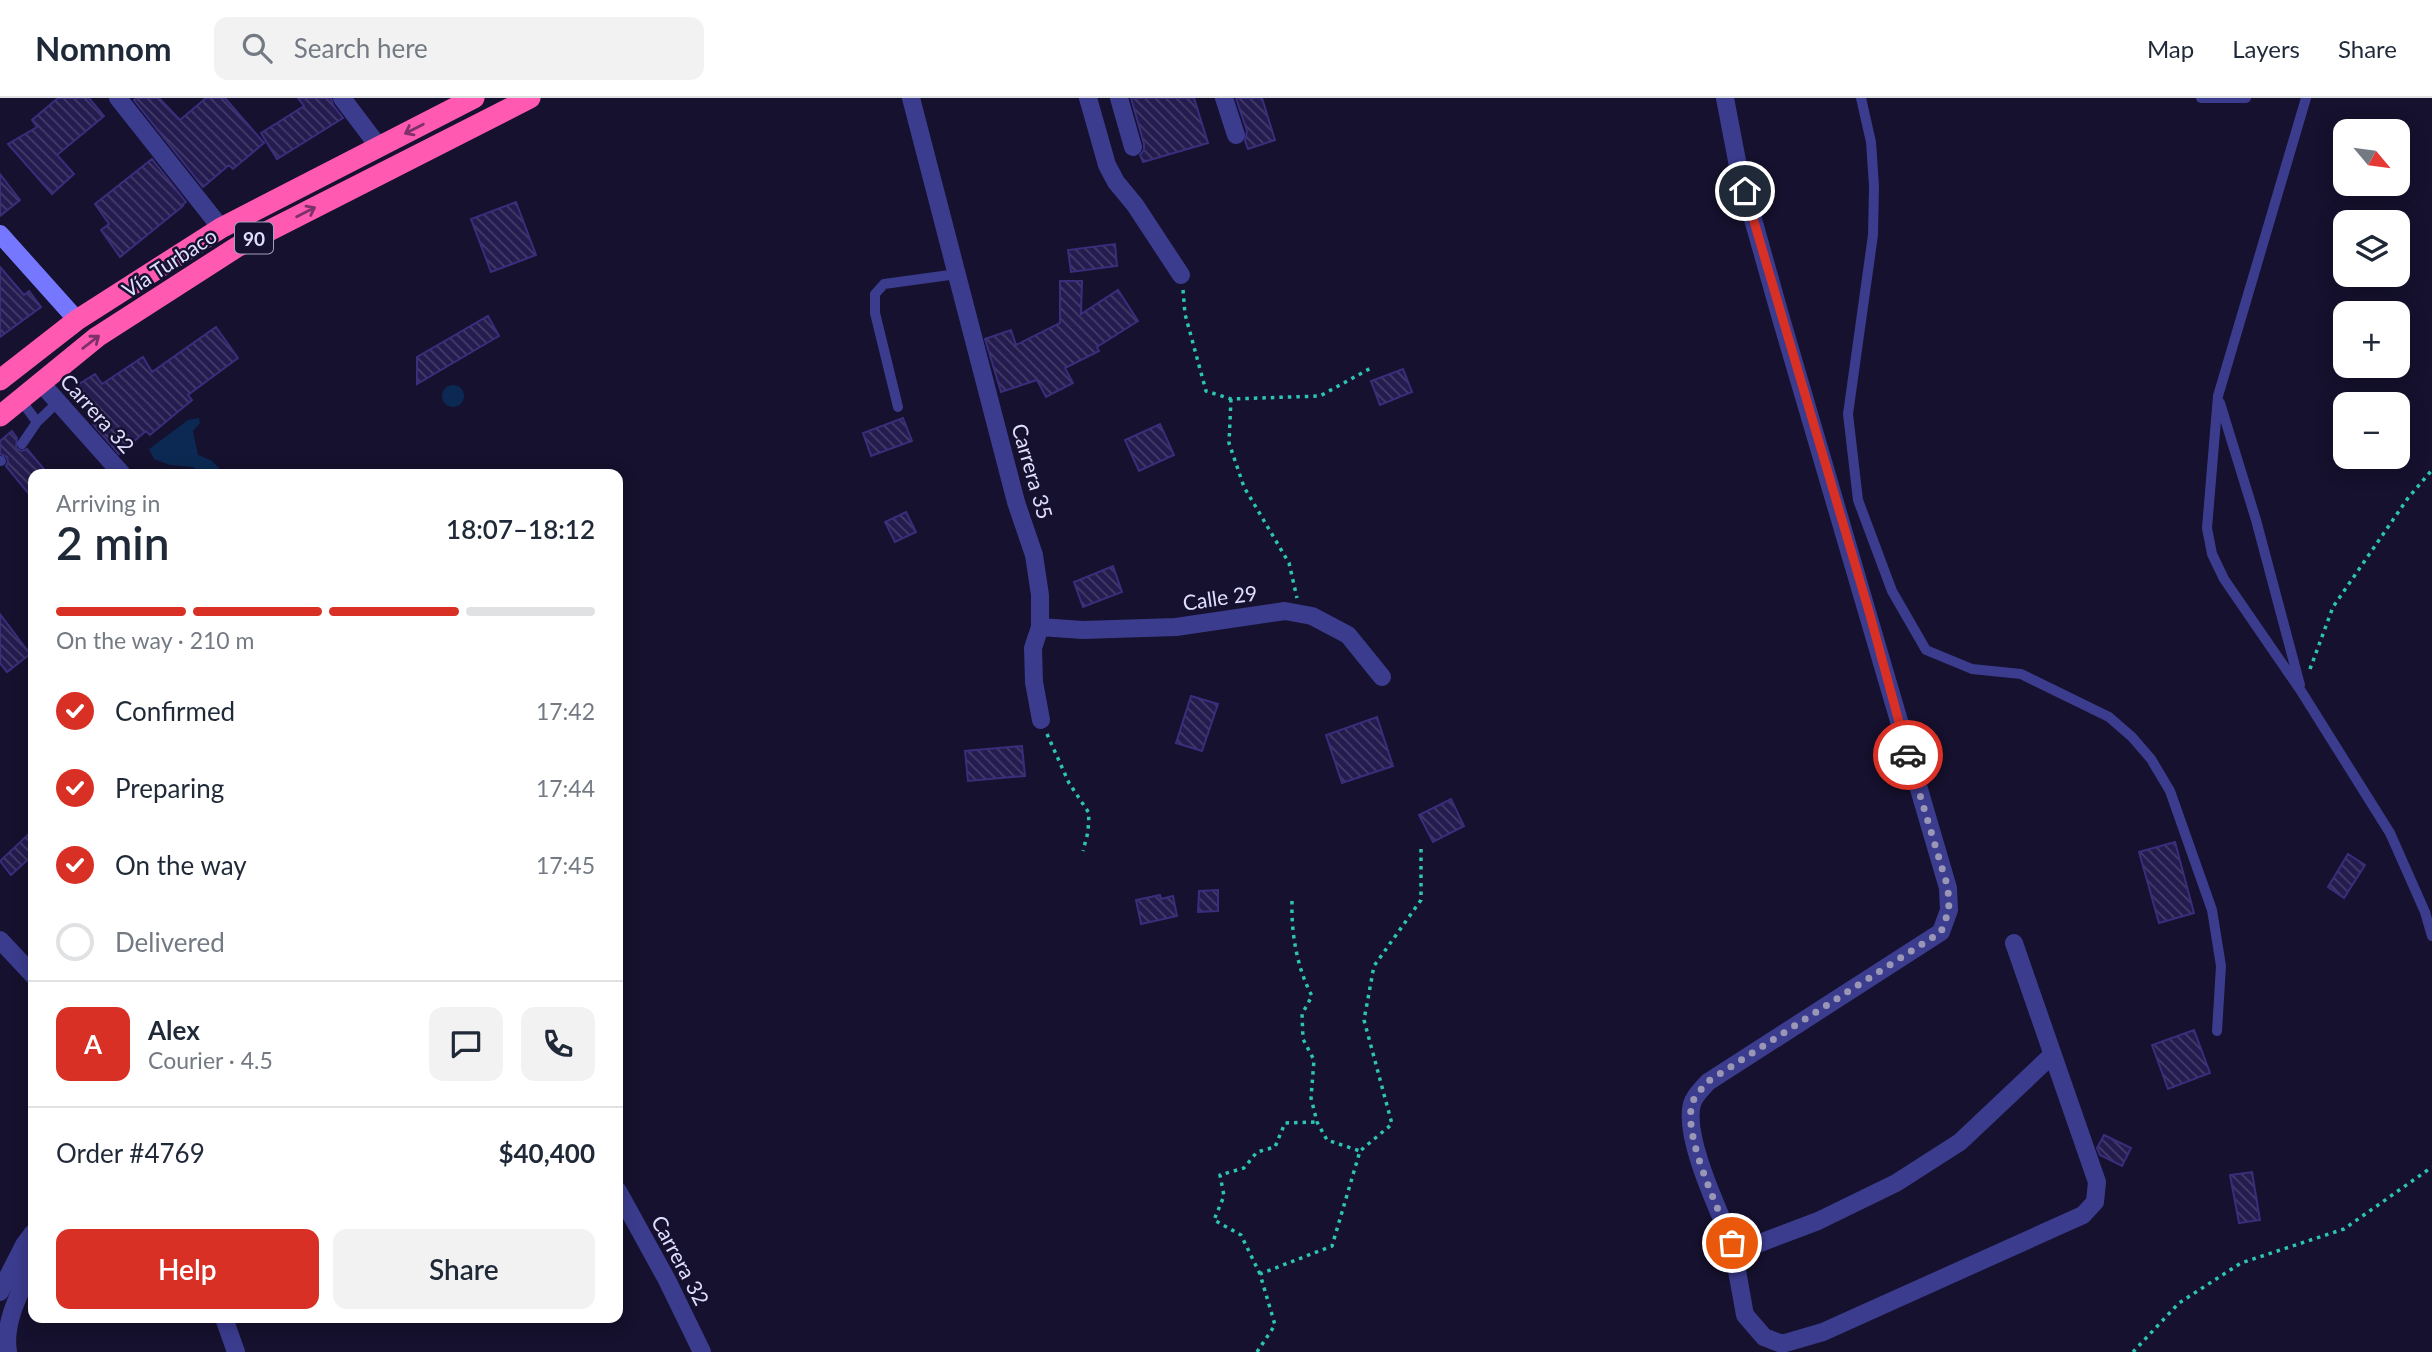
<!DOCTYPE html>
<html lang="en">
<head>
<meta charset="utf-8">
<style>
	:root { --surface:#fff; --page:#f2f2f3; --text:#1f2937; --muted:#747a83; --line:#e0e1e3; --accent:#d93025 }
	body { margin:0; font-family:Lato,sans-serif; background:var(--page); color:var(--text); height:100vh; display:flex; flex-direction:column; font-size:26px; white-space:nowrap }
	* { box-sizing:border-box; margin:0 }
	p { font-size:23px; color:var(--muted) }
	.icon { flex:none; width:38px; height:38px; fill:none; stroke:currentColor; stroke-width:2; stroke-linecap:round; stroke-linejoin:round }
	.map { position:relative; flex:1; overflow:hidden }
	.sheet { position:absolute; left:28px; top:371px; width:595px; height:854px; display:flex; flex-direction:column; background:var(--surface); border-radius:14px; box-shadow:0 4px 18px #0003 }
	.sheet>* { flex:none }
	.needle { width:46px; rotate:119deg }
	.buttons { position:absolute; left:2333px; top:21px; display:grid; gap:14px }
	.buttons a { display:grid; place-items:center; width:77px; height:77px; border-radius:14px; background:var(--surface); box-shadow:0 4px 18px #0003; font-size:35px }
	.pin { position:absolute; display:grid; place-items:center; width:60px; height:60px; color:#fff; margin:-30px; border:4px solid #fff; border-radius:50%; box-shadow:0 2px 7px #0007 }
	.courier { position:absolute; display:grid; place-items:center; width:70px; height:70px; margin:-35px; border:5px solid #d93025; border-radius:50%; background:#fff; color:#222; box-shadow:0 2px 9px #0007 }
	.overview em { font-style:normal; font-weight:600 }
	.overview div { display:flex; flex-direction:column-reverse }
	.overview { display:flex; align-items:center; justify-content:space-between; height:119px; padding:0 28px }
	h1 { font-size:46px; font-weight:600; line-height:52px }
	.bar { display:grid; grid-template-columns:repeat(4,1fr); gap:10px 7px; align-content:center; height:84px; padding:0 28px }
	.bar i { height:9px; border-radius:5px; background:var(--line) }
	.bar .active { background:var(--accent) }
	.bar p { grid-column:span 4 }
	.line { display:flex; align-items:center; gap:18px; padding:0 28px; border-top:2px solid var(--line) }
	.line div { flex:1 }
	.round { display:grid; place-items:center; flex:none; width:74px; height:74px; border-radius:14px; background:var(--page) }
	ol { padding:0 28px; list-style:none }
	li { display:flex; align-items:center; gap:21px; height:77px }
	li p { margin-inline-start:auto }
	li .icon { padding:7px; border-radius:50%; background:var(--accent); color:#fff; stroke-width:4 }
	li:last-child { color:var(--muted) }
	li i { width:38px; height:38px; border:4px solid var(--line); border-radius:50% }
	.action { display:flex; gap:14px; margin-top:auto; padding:14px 28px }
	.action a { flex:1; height:80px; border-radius:14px; background:var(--accent); color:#fff; font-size:28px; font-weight:600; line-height:80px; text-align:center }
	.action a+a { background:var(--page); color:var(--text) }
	header { display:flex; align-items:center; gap:42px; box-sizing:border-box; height:98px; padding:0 35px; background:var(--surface); border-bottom:2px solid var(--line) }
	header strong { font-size:33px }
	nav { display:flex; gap:38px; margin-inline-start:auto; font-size:24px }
	.search { width:490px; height:63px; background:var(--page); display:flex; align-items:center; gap:18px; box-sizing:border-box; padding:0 24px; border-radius:14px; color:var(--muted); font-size:26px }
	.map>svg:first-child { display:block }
	.water { fill:#0b2952 }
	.building { fill:url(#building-back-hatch); stroke:#392e7c; stroke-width:2 }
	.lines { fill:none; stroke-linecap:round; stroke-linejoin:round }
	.path { stroke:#2dc4b3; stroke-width:3.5; stroke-dasharray:3.5 5; stroke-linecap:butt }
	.lane { stroke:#3b3c8e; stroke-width:10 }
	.street { stroke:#3b3c8e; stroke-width:18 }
	.secondary { stroke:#7578ff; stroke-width:18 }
	.highway { stroke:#ff59b1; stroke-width:21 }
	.oneway { stroke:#7e3169 }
	.done { stroke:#9996b6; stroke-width:7; stroke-dasharray:0 12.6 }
	.route { stroke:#d93025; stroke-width:9 }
	.labels { text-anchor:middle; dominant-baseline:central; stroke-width:5; stroke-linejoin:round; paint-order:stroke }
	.shield { fill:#15112e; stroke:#a3a0c0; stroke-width:2 }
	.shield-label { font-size:19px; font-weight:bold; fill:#e0deff }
	.street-label { font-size:21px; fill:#e0deff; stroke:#15112e }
</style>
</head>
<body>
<header>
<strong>Nomnom</strong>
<div class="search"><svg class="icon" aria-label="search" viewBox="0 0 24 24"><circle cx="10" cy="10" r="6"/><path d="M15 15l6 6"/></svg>Search here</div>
<nav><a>Map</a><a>Layers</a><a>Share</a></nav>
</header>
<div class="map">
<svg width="2432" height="1254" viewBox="0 0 2432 1254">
	<defs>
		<pattern id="building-back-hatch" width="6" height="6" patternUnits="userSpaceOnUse" patternTransform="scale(1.75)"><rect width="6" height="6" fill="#241c4f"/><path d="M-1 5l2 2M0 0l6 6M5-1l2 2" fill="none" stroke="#443d69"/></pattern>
	</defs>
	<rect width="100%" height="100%" fill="#15112e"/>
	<path class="water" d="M442 298a11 11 0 1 1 22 0a11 11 0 1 1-22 0Z
		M199 320 200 325 193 333 198 357 211 362 219 370 217 376H198L193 369 170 367 154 361 149 351 188 322Z"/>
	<path class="building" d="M58 0H89L104 18 57 57 74 76 52 96 8 46 37 29 32 22Z
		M136 0H159L180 22 206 0H225L264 45 233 71 229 67 203 89 134 2Z
		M298 0H331L333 7 343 20 277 61 261 35 304 8Z
		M1131 0H1194L1208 45 1143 64 1140 57 1144 52V46Z
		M1236 0H1262L1275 42 1248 51 1245 43 1247 33Z
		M152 61 186 104 182 107 183 108 120 159 101 132 109 126 95 106Z
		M0 76 20 102 0 118Z
		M516 104 536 157 491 174 471 121Z
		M1115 146 1117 168 1071 174 1068 152Z
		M0 169 24 197 29 193 41 209 0 239Z
		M1060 183H1082L1081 216 1118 192 1138 223 1097 249 1099 253 1065 270 1073 285 1046 299 1037 282 1001 294 985 241 1011 232 1016 247 1060 225Z
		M488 218 499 238 417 286V259Z
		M216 229 238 260 188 297 192 302 150 337 146 333 119 356 93 326 95 324 74 289 95 276 102 286 143 259 152 274Z
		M1403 271 1412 294 1380 307 1371 283Z
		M903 320 912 343 871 358 863 335Z
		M1160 326 1174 357 1139 373 1125 342Z
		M12 333 17 340 16 350 21 353 27 351 48 376H33V401L6 368 8 364 7 359 0 356V343Z
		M906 414 916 434 895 444 885 424Z
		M1113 468 1122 494 1083 509 1074 484Z
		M0 516 30 556 7 574 0 565Z
		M1191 598 1218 606 1202 653 1176 645Z
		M1377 619 1393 668 1342 685 1326 637Z
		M1022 648 1025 678 968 683 965 653Z
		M1451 701 1464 728 1433 744 1419 717Z
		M33 732V757L11 777 0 763Z
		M2175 744 2194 815 2159 825 2139 754Z
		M2348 756 2365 767 2344 800 2328 789Z
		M1218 792V813L1198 814 1199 793Z
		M1160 797 1161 801 1173 798 1177 818 1141 826 1136 802Z
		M2194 932 2210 975 2168 991 2152 947Z
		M2104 1037 2131 1050 2122 1068 2100 1057 2097 1050Z
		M2252 1074 2260 1122 2239 1125 2230 1077Z"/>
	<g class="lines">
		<path class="path" d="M1183 192 1185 216 1206 293 1231 301 1320 298 1371 270
			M1231 301 1229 345 1244 389 1289 465 1297 500
			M2310 571 2333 509 2408 400 2432 372
			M1047 636 1069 685 1089 715 1088 734 1083 753
			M1292 803C1291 835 1297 870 1312 898L1302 916 1303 941 1314 962 1311 1000 1317 1024 1327 1042 1360 1053
			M1260 1176 1241 1137 1214 1122 1224 1098 1220 1077 1244 1070 1257 1054 1275 1049 1285 1025 1317 1024
			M1257 1254 1275 1227 1260 1176 1332 1148 1360 1053 1392 1026 1364 922 1374 868 1421 802V751
			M2133 1254 2179 1205 2241 1165 2344 1131 2432 1069"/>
		<path class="lane" d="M1861 0 1871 44 1874 88 1873 137 1848 316 1858 402 1892 493 1926 552 1972 571 2021 576 2109 619 2132 639 2151 661 2170 693 2212 812 2221 868 2217 933
			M2201 0H2246
			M2306 0 2218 298 2207 430 2212 456 2224 481 2301 593 2390 735 2425 814 2432 838
			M20 301 37 324 22 346
			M2220 305 2256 422 2300 587
			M898 309 875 215V196L884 186 957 176
			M37 324 58 304
			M0 363H1"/>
		<path class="street" d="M118 0 221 130
			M342 0 379 49
			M911 0 1016 404 1034 457 1040 497V529L1033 550 1034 584 1041 622
			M1088 0 1107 67 1116 84 1135 107 1181 177
			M1119 0 1133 49
			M1224 0 1236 37
			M1725 0 1738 68 1780 217 1948 790 1949 812 1941 834 1708 984C1702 991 1694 998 1692 1006 1683 1039 1719 1113 1732 1145H1760L1818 1123 1896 1085 1960 1044 2052 957
			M41 285 122 376
			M1040 529 1083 532 1176 529 1285 513 1312 518 1348 537 1382 579
			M0 842 33 877
			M618 1093 667 1182 702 1254
			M1732 1145 1745 1217 1764 1239 1782 1246 1823 1234 2083 1117 2095 1104 2097 1084 2014 845
			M0 1194 24 1147 33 1135
			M224 1220 236 1254
			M8 1254C3 1223 21 1193 33 1166"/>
		<path class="secondary" d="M0 136 77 222"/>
		<path class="highway" d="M0 282 77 222 221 130 474 0
			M0 318 97 239 237 149 530 0"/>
	</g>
	<defs><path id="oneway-shaft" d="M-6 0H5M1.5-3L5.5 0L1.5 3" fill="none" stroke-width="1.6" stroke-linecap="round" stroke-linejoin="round" transform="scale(1.75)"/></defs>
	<g class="oneway">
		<use href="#oneway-shaft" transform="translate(414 31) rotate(153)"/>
		<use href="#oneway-shaft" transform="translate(306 114) rotate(-27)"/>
		<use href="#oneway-shaft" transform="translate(91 244) rotate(-38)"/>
	</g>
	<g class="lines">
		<path class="done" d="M1732 1145C1719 1112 1683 1039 1692 1006 1694 998 1702 991 1707 984L1941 834 1949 812 1948 790 1908 657"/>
		<path class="route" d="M1745 93 1870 517 1908 657"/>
	</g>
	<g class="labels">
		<rect class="shield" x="235" y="124.5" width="38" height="31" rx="5"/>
		<g class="shield-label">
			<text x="254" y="140">90</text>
		</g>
		<g class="street-label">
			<text transform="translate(169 164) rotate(-33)">Vía Turbaco</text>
			<text transform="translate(98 315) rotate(48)">Carrera 32</text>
			<text transform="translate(1033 373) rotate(74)">Carrera 35</text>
			<text transform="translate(1220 499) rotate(-8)">Calle 29</text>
			<text transform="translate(681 1162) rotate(62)">Carrera 32</text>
		</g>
	</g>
</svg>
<div class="buttons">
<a><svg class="needle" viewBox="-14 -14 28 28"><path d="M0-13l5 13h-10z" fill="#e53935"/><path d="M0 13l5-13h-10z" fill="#747a83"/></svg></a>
<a><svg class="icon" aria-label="layers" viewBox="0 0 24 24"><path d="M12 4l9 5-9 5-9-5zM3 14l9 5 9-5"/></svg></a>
<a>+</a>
<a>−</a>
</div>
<div class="pin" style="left:1732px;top:1145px;background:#ea580c"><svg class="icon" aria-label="bag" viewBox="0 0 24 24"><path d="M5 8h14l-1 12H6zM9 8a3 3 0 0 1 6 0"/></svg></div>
<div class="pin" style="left:1745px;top:93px;background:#1f2937"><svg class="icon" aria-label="home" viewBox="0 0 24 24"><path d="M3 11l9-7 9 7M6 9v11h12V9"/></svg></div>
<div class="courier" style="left:1908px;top:657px"><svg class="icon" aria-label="car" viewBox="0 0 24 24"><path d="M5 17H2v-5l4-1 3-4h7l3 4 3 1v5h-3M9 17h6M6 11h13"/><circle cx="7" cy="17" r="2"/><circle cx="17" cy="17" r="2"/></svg></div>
<section class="sheet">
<div class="overview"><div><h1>2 min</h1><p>Arriving in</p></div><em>18:07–18:12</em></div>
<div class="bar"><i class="active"></i><i class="active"></i><i class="active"></i><i></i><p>On the way · 210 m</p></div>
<ol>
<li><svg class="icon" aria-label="check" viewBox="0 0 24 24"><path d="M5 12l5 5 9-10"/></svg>Confirmed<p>17:42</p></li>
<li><svg class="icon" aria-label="check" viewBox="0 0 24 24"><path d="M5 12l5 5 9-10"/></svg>Preparing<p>17:44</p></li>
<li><svg class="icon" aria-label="check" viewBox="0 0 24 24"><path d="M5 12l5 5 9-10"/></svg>On the way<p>17:45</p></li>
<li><i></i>Delivered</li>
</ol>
<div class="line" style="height:126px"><b class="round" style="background:var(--accent);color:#fff">A</b><div><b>Alex</b><p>Courier · 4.5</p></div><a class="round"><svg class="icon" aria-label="chat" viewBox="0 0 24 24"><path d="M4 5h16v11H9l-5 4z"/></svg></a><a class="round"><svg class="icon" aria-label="phone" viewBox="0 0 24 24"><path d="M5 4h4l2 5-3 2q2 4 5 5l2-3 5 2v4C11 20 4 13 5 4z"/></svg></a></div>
<div class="line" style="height:91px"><div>Order #4769</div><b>$40,400</b></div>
<div class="action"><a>Help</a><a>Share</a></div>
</section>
</div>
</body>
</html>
